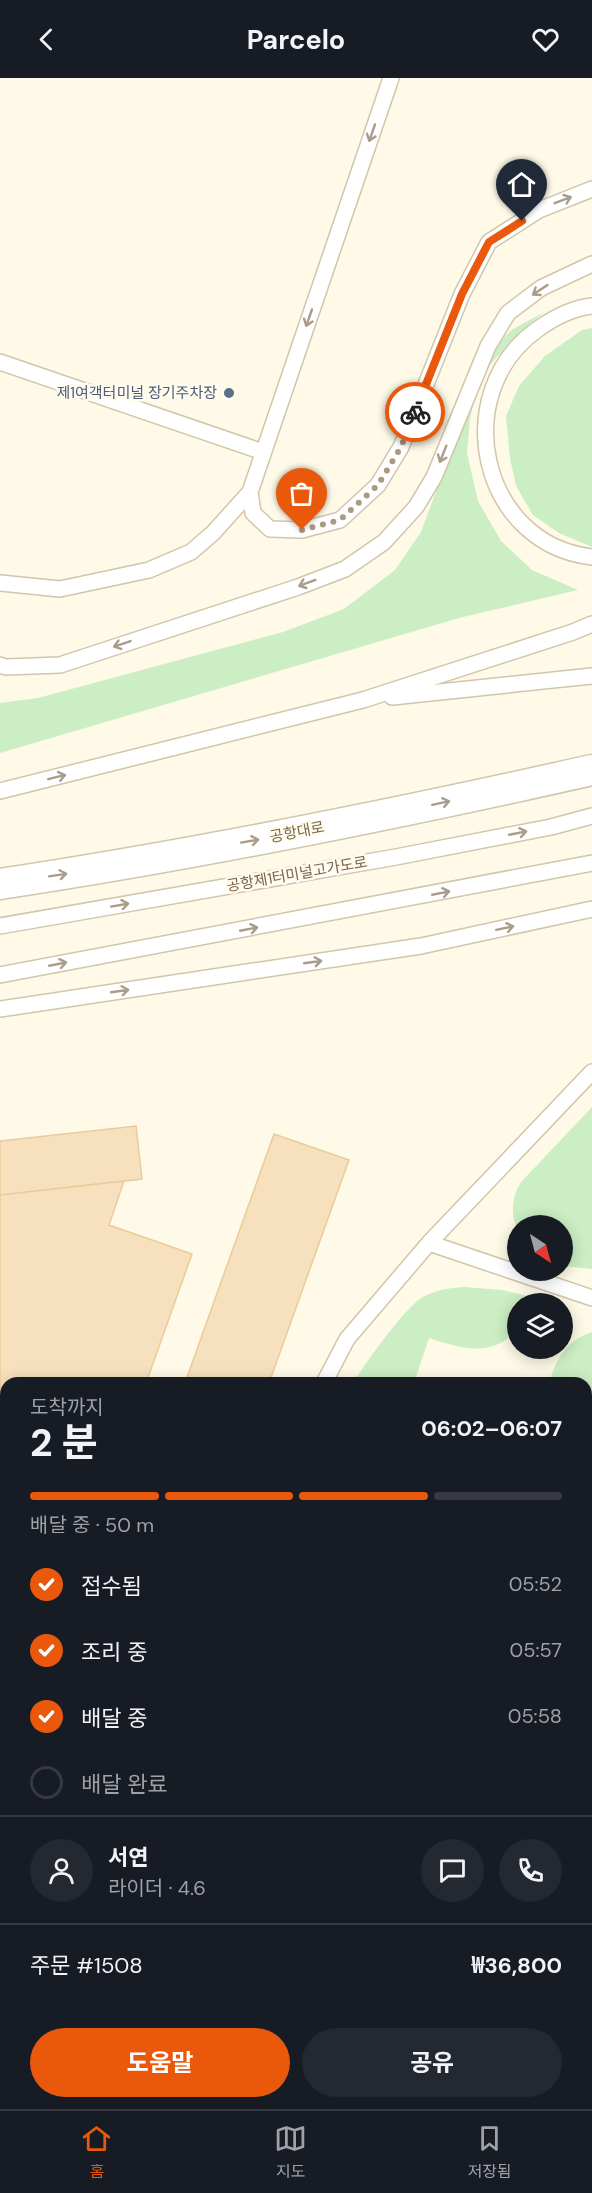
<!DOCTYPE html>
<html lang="ko">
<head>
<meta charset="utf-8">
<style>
	:root { --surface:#171b24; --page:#242831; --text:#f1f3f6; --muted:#9ea1a6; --line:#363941; --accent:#ea580c }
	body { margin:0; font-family:"DM Sans","Noto Sans KR",sans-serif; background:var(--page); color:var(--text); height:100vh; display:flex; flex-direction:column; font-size:22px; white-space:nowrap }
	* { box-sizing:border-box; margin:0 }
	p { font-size:20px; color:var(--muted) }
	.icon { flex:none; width:33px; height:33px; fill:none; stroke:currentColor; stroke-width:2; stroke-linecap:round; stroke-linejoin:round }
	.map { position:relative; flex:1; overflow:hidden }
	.details { position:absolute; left:0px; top:1299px; width:592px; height:732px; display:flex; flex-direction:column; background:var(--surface); border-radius:18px 18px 0 0; box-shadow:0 3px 15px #0003 }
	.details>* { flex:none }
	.needle { width:39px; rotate:144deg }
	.controls { position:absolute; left:507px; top:1137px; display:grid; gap:12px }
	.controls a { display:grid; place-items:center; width:66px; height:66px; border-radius:50%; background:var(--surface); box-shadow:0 3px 15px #0003; font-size:30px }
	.pin { position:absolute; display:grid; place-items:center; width:51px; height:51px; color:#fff; margin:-62px -26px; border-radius:50% 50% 50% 0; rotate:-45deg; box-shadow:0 0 6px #0007 }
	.pin .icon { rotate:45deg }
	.courier { position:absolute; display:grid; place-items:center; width:60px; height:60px; margin:-30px; border:4px solid #ea580c; border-radius:50%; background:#fff; color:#222; box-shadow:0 2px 8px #0007 }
	.head em { font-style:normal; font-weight:700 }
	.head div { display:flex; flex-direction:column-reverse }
	.head { display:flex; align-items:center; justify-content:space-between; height:102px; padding:0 30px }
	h1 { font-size:39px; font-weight:700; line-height:45px }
	.bar { display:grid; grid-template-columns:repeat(4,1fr); gap:9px 6px; align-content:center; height:72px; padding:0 30px }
	.bar i { height:8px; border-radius:4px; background:var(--line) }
	.bar .active { background:var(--accent) }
	.bar p { grid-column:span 4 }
	.line { display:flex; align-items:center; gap:15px; padding:0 30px; border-top:2px solid var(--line) }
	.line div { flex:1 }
	.round { display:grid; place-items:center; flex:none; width:63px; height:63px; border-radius:32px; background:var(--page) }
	ol { padding:0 30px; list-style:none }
	li { display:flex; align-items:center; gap:18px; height:66px }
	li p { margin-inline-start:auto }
	li .icon { padding:6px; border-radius:50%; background:var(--accent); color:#fff; stroke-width:4 }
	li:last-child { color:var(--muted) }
	li i { width:33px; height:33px; border:3px solid var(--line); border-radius:50% }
	.primary-button { display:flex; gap:12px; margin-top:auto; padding:12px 30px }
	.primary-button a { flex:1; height:69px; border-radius:36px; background:var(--accent); color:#fff; font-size:24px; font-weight:700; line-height:69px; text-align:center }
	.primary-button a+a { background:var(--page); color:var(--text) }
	header { display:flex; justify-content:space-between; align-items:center; height:78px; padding:0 30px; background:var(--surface); font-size:27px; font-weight:700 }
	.dock { display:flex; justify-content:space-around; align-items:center; height:84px; border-top:2px solid var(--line); background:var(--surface); font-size:16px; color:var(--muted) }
	.dock a { display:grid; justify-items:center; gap:3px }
	.dock .active { color:var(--accent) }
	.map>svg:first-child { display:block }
	.green { fill:#cbeec4 }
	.building { fill:#f6e0bd; stroke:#eacb9b; stroke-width:1.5 }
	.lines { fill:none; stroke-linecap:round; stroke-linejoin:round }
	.lane-casing { stroke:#d2c5ab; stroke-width:18 }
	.street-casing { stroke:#d2c5ab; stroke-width:33 }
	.lane { stroke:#fff; stroke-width:15 }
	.street { stroke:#fff; stroke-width:30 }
	.oneway { stroke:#a99c89 }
	.done { stroke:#a99a80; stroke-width:6; stroke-dasharray:0 10.8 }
	.route { stroke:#ea580c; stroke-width:8 }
	.service-dot { fill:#5c6f8a; stroke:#fffcef; stroke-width:2 }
	.labels { text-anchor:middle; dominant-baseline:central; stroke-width:5; stroke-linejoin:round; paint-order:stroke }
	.service-label { font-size:15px; fill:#4e5e75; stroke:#fffcef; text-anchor:end }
	.street-label { font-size:15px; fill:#7b6649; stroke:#fffcef }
</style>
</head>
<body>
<header><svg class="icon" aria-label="back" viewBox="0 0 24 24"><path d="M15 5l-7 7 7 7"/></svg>Parcelo<svg class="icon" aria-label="heart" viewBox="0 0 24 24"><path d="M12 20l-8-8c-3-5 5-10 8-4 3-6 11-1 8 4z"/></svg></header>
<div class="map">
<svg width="592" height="2031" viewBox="0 0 592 2031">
	<rect width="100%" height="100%" fill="#fefae7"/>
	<path class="green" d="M544 234 514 260 488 289 475 318 470 340 467 375 478 423 501 463 532 492 578 512 459 540 0 675V625L38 620 283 554 344 531 395 492 421 454 488 273 513 251Z
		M592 250V469L559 455 533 437 516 408 510 380 506 338 519 308 545 278 582 252Z
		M592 1029V1191L563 1188 562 1148H518L517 1151C510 1135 512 1117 522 1103Z
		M464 1209 502 1212 532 1219 530 1225 518 1226 517 1250C496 1281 458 1270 429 1260L414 1305H353C364 1287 406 1228 423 1219 436 1212 449 1210 464 1209Z
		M592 1254V1785L586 1783V1305H549C557 1279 566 1263 592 1254Z
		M587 1828 592 1830V2031H104L107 2025H586Z
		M0 1879 6 1881V2025H41L36 2031H0Z"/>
	<path class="building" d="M136 1048 142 1101 0 1117V1063Z
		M274 1056 349 1082 269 1305H185Z
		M124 1103 109 1147 192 1176 146 1305H6V1562L0 1560V1117Z"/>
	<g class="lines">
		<defs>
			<path id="lane" d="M592 228C572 230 555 239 538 251 448 314 479 466 592 479
				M0 284 263 374
				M250 414 253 435 270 451 302 452 340 442 378 407 401 369 462 216 489 164 539 132 592 111
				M0 505 60 511 149 492 191 474 213 455 250 414 391 0
				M0 587 6 589 60 587 298 509 345 491 384 464 416 429 434 399 488 268 508 235 541 210 592 186
				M392 619 592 598
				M0 713 363 622 573 554 592 546
				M0 848 396 779 551 749 592 738
				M0 897 592 785
				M0 931 421 868 592 831
				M429 1165 592 1220
				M324 1305 347 1261 429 1165 592 994
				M586 1804 592 1806
				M0 1859 6 1861
				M67 2031 69 2025"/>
			<path id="street" d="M0 806C199 776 396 736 592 692"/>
		</defs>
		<use href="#lane" class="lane-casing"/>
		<use href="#street" class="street-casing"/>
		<use href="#lane" class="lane"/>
		<use href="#street" class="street"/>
	</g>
	<defs><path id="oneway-shaft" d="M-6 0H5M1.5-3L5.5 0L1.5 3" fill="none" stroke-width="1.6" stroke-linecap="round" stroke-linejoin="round" transform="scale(1.5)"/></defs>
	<g class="oneway">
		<use href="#oneway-shaft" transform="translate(372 55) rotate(109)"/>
		<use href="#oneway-shaft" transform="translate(563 122) rotate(-21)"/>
		<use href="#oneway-shaft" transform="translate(540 212) rotate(147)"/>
		<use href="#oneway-shaft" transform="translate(309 240) rotate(109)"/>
		<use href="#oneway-shaft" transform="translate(443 376) rotate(112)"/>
		<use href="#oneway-shaft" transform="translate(307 505) rotate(160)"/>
		<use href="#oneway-shaft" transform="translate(122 566) rotate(162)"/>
		<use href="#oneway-shaft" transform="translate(57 699) rotate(-14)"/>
		<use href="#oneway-shaft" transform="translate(441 725) rotate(-12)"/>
		<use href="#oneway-shaft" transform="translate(518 755) rotate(-11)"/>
		<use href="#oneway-shaft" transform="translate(250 763) rotate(-10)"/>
		<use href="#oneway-shaft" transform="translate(58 797) rotate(-9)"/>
		<use href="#oneway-shaft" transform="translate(441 815) rotate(-11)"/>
		<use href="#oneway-shaft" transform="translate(120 827) rotate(-10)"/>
		<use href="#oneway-shaft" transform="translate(505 850) rotate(-12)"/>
		<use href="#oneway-shaft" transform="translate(249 851) rotate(-11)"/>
		<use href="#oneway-shaft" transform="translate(313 884) rotate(-8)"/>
		<use href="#oneway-shaft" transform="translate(58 886) rotate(-11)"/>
		<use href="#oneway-shaft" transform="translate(120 913) rotate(-8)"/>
	</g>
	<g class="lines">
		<path class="done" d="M302 452 340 442 378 407 401 369 415 334"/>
		<path class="route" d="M415 334 462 216 489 164 522 143"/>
	</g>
	<circle class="service-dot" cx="229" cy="315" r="6"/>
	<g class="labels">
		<g class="service-label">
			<text x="217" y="315">제1여객터미널 장기주차장</text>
		</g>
		<g class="street-label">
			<text transform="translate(297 754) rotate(-11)">공항대로</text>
			<text transform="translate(297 796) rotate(-10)">공항제1터미널고가도로</text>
		</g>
	</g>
</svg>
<div class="controls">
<a><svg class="needle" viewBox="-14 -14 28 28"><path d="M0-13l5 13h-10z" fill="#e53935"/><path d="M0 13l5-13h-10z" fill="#9ea1a6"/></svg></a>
<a><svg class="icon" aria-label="layers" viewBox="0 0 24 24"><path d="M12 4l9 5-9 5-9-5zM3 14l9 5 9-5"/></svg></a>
</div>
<div class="pin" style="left:302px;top:452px;background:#ea580c"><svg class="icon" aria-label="bag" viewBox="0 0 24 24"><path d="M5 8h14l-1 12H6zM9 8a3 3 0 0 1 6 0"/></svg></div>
<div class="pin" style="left:522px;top:143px;background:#1f2937"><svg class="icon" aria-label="home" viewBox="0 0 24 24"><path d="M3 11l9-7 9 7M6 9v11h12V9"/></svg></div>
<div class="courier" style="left:415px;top:334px"><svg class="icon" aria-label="bike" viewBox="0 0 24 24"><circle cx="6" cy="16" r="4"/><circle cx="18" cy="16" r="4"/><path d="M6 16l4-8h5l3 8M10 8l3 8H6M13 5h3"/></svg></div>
<section class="details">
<div class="head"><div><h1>2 분</h1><p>도착까지</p></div><em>06:02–06:07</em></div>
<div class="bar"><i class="active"></i><i class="active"></i><i class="active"></i><i></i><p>배달 중 · 50 m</p></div>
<ol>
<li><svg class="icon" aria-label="check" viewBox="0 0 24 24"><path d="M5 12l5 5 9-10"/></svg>접수됨<p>05:52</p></li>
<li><svg class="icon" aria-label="check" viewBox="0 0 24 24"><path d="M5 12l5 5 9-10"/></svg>조리 중<p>05:57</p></li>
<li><svg class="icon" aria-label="check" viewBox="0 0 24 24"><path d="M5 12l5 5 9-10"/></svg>배달 중<p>05:58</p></li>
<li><i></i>배달 완료</li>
</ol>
<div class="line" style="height:108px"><a class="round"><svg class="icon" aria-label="person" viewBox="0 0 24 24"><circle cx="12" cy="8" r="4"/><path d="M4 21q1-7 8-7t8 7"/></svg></a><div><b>서연</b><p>라이더 · 4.6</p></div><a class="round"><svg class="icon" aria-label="chat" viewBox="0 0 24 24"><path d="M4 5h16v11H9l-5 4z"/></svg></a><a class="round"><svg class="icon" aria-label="phone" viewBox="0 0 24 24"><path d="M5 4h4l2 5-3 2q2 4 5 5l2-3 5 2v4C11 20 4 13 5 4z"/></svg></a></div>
<div class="line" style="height:78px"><div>주문 #1508</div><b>₩36,800</b></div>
<div class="primary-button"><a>도움말</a><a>공유</a></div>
</section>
</div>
<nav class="dock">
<a class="active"><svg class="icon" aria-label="home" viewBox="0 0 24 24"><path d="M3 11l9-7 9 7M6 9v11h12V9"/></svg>홈</a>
<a><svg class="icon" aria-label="map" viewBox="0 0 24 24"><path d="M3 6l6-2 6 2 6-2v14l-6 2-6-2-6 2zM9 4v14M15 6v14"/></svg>지도</a>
<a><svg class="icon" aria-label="saved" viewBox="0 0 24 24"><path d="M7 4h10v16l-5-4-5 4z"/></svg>저장됨</a>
</nav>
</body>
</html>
